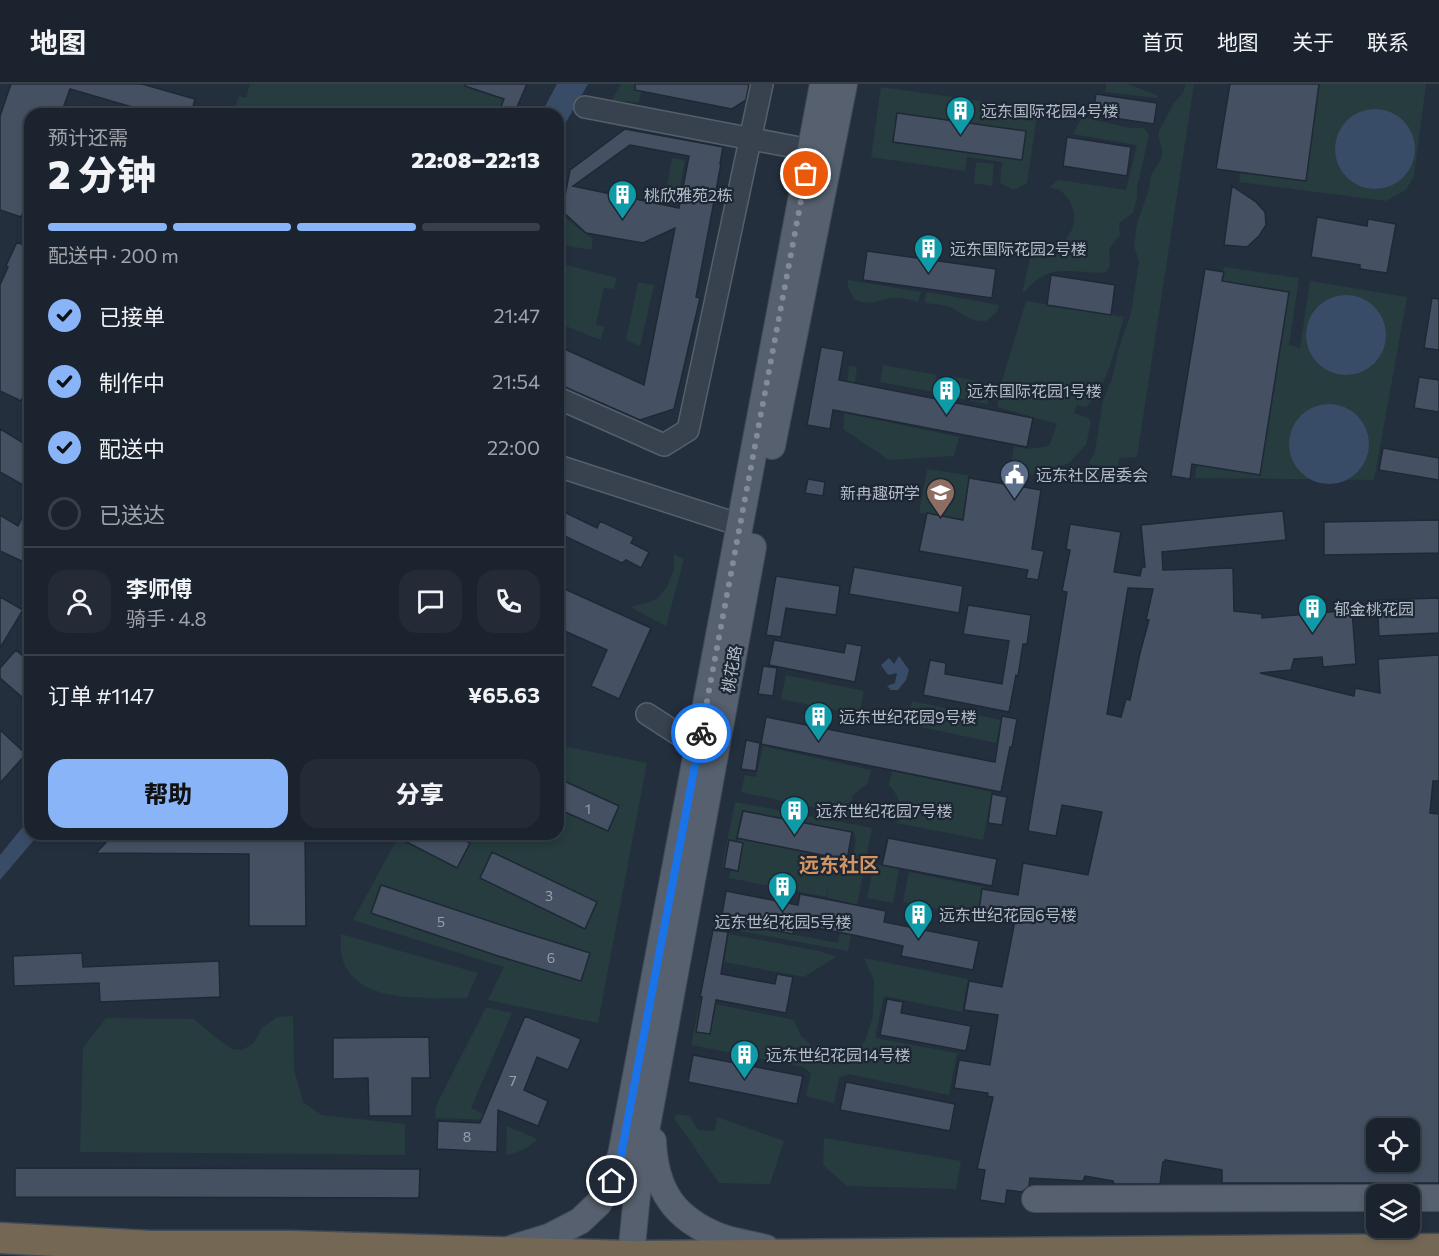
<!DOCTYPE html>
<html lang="zh">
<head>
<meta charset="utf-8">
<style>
	:root { --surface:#1b232e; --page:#242b36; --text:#f1f3f6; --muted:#a0a4aa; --line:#39404a; --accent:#8ab4f8 }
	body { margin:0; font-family:Commissioner,"Noto Sans SC",sans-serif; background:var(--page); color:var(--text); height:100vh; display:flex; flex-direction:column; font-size:22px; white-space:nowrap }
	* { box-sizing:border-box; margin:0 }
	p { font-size:20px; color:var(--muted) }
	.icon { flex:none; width:33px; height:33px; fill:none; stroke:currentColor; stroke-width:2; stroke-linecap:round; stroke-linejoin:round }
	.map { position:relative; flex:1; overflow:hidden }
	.side { position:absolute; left:24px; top:24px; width:540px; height:732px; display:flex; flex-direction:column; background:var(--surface); border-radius:18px; box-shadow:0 3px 9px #0003,0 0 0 2px var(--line) }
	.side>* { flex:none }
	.fabs { position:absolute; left:1366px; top:1034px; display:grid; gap:12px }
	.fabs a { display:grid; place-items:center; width:54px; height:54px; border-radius:12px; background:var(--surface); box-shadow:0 3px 9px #0003,0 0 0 2px var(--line); font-size:30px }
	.pin { position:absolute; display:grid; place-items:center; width:51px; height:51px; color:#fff; margin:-26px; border:3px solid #fff; border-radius:50%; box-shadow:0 2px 6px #0007 }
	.courier { position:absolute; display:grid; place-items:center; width:60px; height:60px; margin:-30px; border:4px solid #1a73e8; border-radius:50%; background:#fff; color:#222; box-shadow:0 2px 8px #0007 }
	.headline em { font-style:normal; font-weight:800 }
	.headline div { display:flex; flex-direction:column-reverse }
	.headline { display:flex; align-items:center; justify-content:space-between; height:102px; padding:0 24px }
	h1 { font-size:39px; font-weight:800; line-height:45px }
	.bar { display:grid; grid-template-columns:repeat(4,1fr); gap:9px 6px; align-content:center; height:72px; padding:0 24px }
	.bar i { height:8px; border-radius:4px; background:var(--line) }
	.bar .on { background:var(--accent) }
	.bar p { grid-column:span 4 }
	.line { display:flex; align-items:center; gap:15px; padding:0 24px; border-top:2px solid var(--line) }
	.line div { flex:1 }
	.round { display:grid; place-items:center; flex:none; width:63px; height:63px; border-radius:18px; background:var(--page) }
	ol { padding:0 24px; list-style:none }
	li { display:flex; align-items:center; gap:18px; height:66px }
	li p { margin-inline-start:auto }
	li .icon { padding:6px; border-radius:50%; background:var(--accent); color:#111; stroke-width:4 }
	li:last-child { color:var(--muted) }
	li i { width:33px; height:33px; border:3px solid var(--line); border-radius:50% }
	.cta { display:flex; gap:12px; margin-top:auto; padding:12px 24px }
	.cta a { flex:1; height:69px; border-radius:18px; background:var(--accent); color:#111; font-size:24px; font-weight:800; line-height:69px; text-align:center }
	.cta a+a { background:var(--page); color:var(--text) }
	header { display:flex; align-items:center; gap:36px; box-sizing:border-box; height:84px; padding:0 30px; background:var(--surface); border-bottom:2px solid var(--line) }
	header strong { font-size:28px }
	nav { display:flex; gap:33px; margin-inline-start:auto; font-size:21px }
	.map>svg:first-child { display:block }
	.green { fill:#263c3f }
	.water { fill:#394c67 }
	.building { fill:#455162; stroke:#1f2835; stroke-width:1.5; fill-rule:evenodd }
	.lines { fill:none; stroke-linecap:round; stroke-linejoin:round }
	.minor-casing { stroke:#565f6c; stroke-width:24 }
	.major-casing { stroke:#414a57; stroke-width:28 }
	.highway-casing { stroke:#434c59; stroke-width:33 }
	.minor { stroke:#38414e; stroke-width:21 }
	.major { stroke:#56606e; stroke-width:26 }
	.highway { stroke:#746855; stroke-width:30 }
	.done { stroke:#828b98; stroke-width:6; stroke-dasharray:0 10.8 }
	.route { stroke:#1a73e8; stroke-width:8 }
	.labels { text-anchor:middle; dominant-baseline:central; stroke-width:4.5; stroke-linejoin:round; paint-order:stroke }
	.number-label { font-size:14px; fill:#98a1af }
	.poi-label { font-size:16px; fill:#b4bcc9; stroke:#1d2633; text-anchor:start }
	.street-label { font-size:16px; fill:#b4bcc9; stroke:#1d2633 }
	.quarter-label { font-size:20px; font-weight:bold; fill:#d59563; stroke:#1d2633 }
</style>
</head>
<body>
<header>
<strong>地图</strong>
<nav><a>首页</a><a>地图</a><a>关于</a><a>联系</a></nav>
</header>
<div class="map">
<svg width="1439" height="1172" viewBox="0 0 1439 1172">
	<rect width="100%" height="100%" fill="#242f3e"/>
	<path class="green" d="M250 0H510L497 30H233L239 12 246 14Z
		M621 0H643L639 18 611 17Z
		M1106 0H1128L1159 12 1156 14 1105 8Z
		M1186 0H1194L1137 373 1119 374 1118 385 1088 380 1095 368 1103 316 1112 295 1119 264 1131 229 1139 178 1134 162 1137 139 1149 105 1151 91 1159 79 1162 72V64L1159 55V47L1174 19 1183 9Z
		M1253 0H1426L1414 92 1406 106 1386 117 1239 98Z
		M881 3 1038 25 1027 99 1013 106 1000 99 1002 78 967 73 965 87 871 73Z
		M1082 33 1130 44H1144L1149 51 1137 104V114L1133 129 1119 139 1120 151 1109 165 1110 182 1106 188 1098 189C1084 188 1057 184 1045 191 1036 195 1029 203 1022 210L1033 160C1037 161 1043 164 1047 163 1076 161 1083 125 1062 108 1058 105 1053 104 1049 103L1059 96 1126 106 1137 61 1073 50Z
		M672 74 685 76 677 119 664 117Z
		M976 78 994 80 992 102 974 99Z
		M558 128 593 155 591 166 558 160Z
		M558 179 617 194 614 205 604 204 596 240 604 243 601 256 558 239Z
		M1224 183 1299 194 1289 261 1300 264 1310 197 1407 213 1374 396 1195 394Z
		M848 196 921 208 918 218C911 216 902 213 894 214 876 216 874 222 855 216L848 204Z
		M638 198 654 201 640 262 626 256Z
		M926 208 999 221 997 228 986 237C966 237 966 231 950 223 942 220 933 220 925 219Z
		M1026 217 1124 233C1116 259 1107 306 1086 323L1077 321 1074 329 1089 334 1091 339 1086 361 1069 379 1036 391 1010 386 1014 362 1028 365 1049 362 1057 340 997 323 1002 297Z
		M883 281 937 291 934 308 880 298Z
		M849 282 857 283 850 330 959 353 954 372 889 376 843 345Z
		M952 292 991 300 987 320 948 312Z
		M927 385 967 391 969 394 963 436 919 429Z
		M674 470 684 475 666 542 630 523 650 518 658 514 667 503 674 486Z
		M786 591 864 607 859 631 781 615Z
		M912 617 1001 636 996 659 907 640Z
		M558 661 647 679 598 939 488 916 504 883 353 836 400 750H558Z
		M763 662 871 686 868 699 853 711 849 731 741 708 745 691 756 693Z
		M892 687 992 708 983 756 897 739C901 721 901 715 889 701Z
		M735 718 872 744 848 867 713 842 715 835 838 859 846 818 827 814 829 800 826 813 729 794 738 755 834 774 833 779 851 783 856 756 854 748 742 726 730 785 722 783Z
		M874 780 899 785 893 819 867 814Z
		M909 788 983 803 976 833 903 818Z
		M341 850 478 889 467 914C429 913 360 922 343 877 340 869 341 858 341 850Z
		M729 850 823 868 836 873 804 893 724 878Z
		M864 874 968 895 962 928 884 912 875 954 957 969 949 1011 848 990 839 994 834 1019 806 1012 811 989 803 983 691 961 700 917 794 936 801 952 827 974H845L851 971 865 957 873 932 874 897Z
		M486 923 512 929 471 1024 496 1036 435 1034 436 1022Z
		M293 932 294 985 303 1018 322 1031 405 1040V1071L80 1068 83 964 106 934 194 935 219 956 232 965 242 966 254 959 262 944 277 933Z
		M678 1030 690 1032 698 1046 715 1047 717 1033 784 1057 770 1100 719 1099 674 1034Z
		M507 1042 537 1055C528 1065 519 1068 506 1071Z
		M824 1054 961 1077 956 1105 847 1102 823 1081Z"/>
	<path class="water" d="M557 0H588L558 52V30H541Z
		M1335 65a40 40 0 1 1 80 0a40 40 0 1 1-80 0Z
		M1306 251a40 40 0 1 1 80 0a40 40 0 1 1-80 0Z
		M1289 360a40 40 0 1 1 80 0a40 40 0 1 1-80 0Z
		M899 572 909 586 906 596 898 606H891L887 602 895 599 897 589 888 591 881 581 889 574 894 580Z
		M30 734V750H39L0 796V771Z"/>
	<path class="building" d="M11 0H142L195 15 191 30H156L70 5 61 30H30V113L21 133 0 126V32Z
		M466 0H527L514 30H498L504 15 465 2Z
		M635 0H749L746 16 732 25 635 6Z
		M1230 0H1319L1306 97 1216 85Z
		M1096 10 1157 19 1154 40 1093 31Z
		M897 29 1026 47 1022 76 893 58Z
		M625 45 723 63 720 80H721L696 213 700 214 674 325 640 336 558 300V262L644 301 675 144 643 159 586 149 562 127 570 86ZM630 61 689 72 679 124 573 102Z
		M1067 53 1131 63 1127 92 1063 82Z
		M1232 102 1256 118 1265 128 1266 141 1259 152 1247 163 1224 161Z
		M1317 133 1367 142 1368 135 1396 140 1387 189 1360 185V181L1311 173Z
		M17 158 30 164V298L21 317 0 307V201L8 183 6 182Z
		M867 167 996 185 992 214 863 196Z
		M1205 185 1224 188 1222 197 1289 208 1260 391 1192 380 1190 395 1171 392Z
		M1051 191 1115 201 1111 231 1047 221Z
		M1432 214 1439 215V266L1424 264Z
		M821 263 844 267 839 296 1033 334 1027 363 833 326 830 345 807 341Z
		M1419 293 1439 296V328L1414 324Z
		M0 345 30 363V405L0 388Z
		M1383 364 1439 374V396L1379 386Z
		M969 394 1041 406 1032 465 1044 467 1038 496 1026 494 1028 486 919 467 927 429 963 436Z
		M808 395 825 398 823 412 805 409Z
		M30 417V481L0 467V431L18 442Z
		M558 425 597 444 600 437 634 453 631 459 649 468 641 484 626 476 622 479 558 449Z
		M1283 427 1286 456 1162 468 1163 486 1233 484 1234 527 1262 530V534L1352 526 1356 580 1323 583 1322 573 1294 575 1291 586 1260 589 1354 612 1355 604 1380 609 1378 575 1439 571V697H1433L1430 729 1439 730V1099H1409L1402 1101 1397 1107H1390L1385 1101 1377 1099H1222V1086L1165 1076V1078H1163L1160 1100H1114L1113 1097 1085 1092 1083 1097 1030 1094 1029 1102 1022 1108 1007 1106 1005 1120 980 1116 985 1086 977 1085 993 1013 987 1012 988 1009 954 1004 959 976 990 981 998 931 964 926 969 897 1002 903 1014 842V840L978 833 982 805 1018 811 1023 779 1088 791 1102 728 1062 721 1056 752 1028 747 1067 508 1062 507 1070 466 1066 465 1070 440 1121 448 1114 488 1140 492 1142 483H1145L1141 441ZM1128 504 1153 505 1146 536H1149L1140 569 1130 616 1126 615 1121 633 1107 630ZM1377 1044H1419V1067H1410V1077H1377Z
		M1439 436V469L1324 471V438Z
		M854 483 963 502 959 529 849 510Z
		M776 492 840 502 836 531 786 524 781 553 766 551Z
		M558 502 651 544 619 615 591 602 607 566 558 544Z
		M0 513 23 526 0 564Z
		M1439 514V549L1379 552 1377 516Z
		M968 521 1031 531 1027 560H1023L1018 592 1016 591 1009 628 923 611 930 576 946 579 945 590 1002 600 1009 557 963 550Z
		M774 556 844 569 846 559 862 562 855 598 769 581Z
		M16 566 30 578V620L0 594V584Z
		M763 582 777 584 773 612 758 610Z
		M1002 632 1017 635 1012 663H1010L1001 708 761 660 766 633 995 678Z
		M0 646 26 670 0 699Z
		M746 656 760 659 756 687 741 685Z
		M564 697 619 722 608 747 558 725V712Z
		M992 710 1007 713 1002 741 988 739Z
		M743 727 852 748 847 776 737 754Z
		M114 750H305L306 842H249V770L96 769Z
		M391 750H452L470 759 457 784Z
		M888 754 997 775 992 802 882 781Z
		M729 756 743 759 738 787 724 784Z
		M492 768 597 818 585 845 480 794Z
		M381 801 519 847 590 869 581 897 498 872 371 829Z
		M726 807 798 821 800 810 846 819 886 827 884 838 979 857 973 886 901 872 903 862 858 852 795 840 793 850 721 836Z
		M713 846 728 848 721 890 775 900 777 890 793 893 786 929 716 916 710 950 696 948 702 913H700Z
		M82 869 83 883 219 877 220 913 100 918 99 899 14 902 13 872Z
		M887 915 903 918 901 929 971 942 966 967 880 951Z
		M525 932 581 955 568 986 537 973 524 1006 548 1017 538 1042 498 1026 497 1068 437 1065 438 1037 480 1039Z
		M429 953 430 994H412V1032H369L368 994 333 995V954Z
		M693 971 803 992 797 1020 688 998Z
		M846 998 955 1020 950 1047 840 1026Z
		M15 1084 420 1085 419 1114 15 1113Z"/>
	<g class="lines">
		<defs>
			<path id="minor" d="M585 23 810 66
				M558 314 664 361 688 346 762 0
				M558 382 740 441
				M647 630 698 663"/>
			<path id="major" d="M772 362 844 0
				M653 1057C655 1106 674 1135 721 1153 735 1158 751 1160 766 1164
				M1410 1114H1439
				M1035 1115 1377 1114
				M513 1164 549 1153 580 1137 599 1119 612 1097 621 1071 823 0
				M631 1172 640 1080 753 463"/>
			<path id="highway" d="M0 1154 150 1162H291L629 1172
				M639 1172 1439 1165"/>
		</defs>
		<use href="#minor" class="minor-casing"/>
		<use href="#major" class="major-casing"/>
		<use href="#highway" class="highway-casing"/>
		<use href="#minor" class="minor"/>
		<use href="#major" class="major"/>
		<use href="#highway" class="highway"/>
	</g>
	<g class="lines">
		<path class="done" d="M701 649 806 90"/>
		<path class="route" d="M612 1097 621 1071 701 649"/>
	</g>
	<defs>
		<symbol id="building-pin" viewBox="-11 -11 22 30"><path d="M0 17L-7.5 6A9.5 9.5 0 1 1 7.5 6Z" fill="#0f9aa8" stroke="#1d2633"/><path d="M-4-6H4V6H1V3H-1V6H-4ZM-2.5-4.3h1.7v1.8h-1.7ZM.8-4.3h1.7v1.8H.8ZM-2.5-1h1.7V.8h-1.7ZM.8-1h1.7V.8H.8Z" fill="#fff"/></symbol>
		<symbol id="civic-pin" viewBox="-11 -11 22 30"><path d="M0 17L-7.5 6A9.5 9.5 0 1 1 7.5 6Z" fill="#5c6f8a" stroke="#1d2633"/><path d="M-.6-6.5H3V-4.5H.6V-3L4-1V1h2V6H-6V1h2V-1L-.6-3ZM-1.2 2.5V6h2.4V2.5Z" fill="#fff"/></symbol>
		<symbol id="school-pin" viewBox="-11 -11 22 30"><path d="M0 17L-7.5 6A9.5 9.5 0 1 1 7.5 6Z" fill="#8d6e63" stroke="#1d2633"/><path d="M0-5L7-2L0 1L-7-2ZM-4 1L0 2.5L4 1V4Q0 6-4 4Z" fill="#fff"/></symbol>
	</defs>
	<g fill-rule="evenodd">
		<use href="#building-pin" x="944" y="10" width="33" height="45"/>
		<use href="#building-pin" x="606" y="94" width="33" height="45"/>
		<use href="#building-pin" x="912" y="148" width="33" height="45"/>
		<use href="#building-pin" x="930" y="290" width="33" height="45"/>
		<use href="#civic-pin" x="998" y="374" width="33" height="45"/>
		<use href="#school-pin" x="924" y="392" width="33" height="45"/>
		<use href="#building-pin" x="1296" y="508" width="33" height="45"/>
		<use href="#building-pin" x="802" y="616" width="33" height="45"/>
		<use href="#building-pin" x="778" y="710" width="33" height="45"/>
		<use href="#building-pin" x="766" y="786" width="33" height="45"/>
		<use href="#building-pin" x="902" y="814" width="33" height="45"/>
		<use href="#building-pin" x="728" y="954" width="33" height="45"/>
	</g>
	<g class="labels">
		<g class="number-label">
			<text x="588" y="724">1</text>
			<text x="549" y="811">3</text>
			<text x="441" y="837">5</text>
			<text x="551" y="873">6</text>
			<text x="513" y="996">7</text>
			<text x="467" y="1052">8</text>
		</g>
		<g class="poi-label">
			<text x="981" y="26">远东国际花园4号楼</text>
			<text x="644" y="110">桃欣雅苑2栋</text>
			<text x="950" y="164">远东国际花园2号楼</text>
			<text x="967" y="306">远东国际花园1号楼</text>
			<text x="1036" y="390">远东社区居委会</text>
			<text x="920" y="408" text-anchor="end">新冉趣研学</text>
			<text x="1334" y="524">郁金桃花园</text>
			<text x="839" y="632">远东世纪花园9号楼</text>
			<text x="816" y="726">远东世纪花园7号楼</text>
			<text x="939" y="830">远东世纪花园6号楼</text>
			<text x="783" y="837" text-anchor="middle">远东世纪花园5号楼</text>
			<text x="766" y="970">远东世纪花园14号楼</text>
		</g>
		<g class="street-label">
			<text transform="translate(731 585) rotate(-80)">桃花路</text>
		</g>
		<g class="quarter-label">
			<text x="839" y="780">远东社区</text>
		</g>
	</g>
</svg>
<div class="fabs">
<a><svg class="icon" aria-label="locate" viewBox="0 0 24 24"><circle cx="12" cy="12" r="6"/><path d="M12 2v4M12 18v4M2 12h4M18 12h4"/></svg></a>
<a><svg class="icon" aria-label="layers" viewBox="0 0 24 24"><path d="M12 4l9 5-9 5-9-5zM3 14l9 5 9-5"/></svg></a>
</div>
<div class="pin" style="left:806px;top:90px;background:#ea580c"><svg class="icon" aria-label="bag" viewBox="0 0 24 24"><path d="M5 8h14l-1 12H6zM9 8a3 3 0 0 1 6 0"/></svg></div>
<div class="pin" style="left:612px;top:1097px;background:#1f2937"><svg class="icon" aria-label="home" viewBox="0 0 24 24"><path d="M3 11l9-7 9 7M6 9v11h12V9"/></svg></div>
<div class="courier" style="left:701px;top:649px"><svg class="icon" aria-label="bike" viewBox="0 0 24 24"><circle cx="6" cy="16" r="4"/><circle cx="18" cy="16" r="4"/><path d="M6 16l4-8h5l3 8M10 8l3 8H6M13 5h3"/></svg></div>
<section class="side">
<div class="headline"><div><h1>2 分钟</h1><p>预计还需</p></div><em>22:08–22:13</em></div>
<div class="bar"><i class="on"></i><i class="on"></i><i class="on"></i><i></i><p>配送中 · 200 m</p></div>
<ol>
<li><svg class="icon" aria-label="check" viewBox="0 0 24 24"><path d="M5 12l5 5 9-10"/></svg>已接单<p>21:47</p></li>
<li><svg class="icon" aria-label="check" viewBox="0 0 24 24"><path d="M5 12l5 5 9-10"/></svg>制作中<p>21:54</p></li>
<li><svg class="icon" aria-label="check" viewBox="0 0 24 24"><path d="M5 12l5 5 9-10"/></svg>配送中<p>22:00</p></li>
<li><i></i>已送达</li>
</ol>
<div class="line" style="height:108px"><a class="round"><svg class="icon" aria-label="person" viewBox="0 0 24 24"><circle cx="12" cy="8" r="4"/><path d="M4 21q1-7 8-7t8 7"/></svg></a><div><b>李师傅</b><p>骑手 · 4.8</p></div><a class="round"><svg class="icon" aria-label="chat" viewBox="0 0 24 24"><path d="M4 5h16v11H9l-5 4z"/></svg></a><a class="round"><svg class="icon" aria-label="phone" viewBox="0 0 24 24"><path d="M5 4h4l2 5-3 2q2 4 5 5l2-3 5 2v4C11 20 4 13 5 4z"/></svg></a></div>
<div class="line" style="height:78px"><div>订单 #1147</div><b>¥65.63</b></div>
<div class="cta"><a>帮助</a><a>分享</a></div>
</section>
</div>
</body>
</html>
